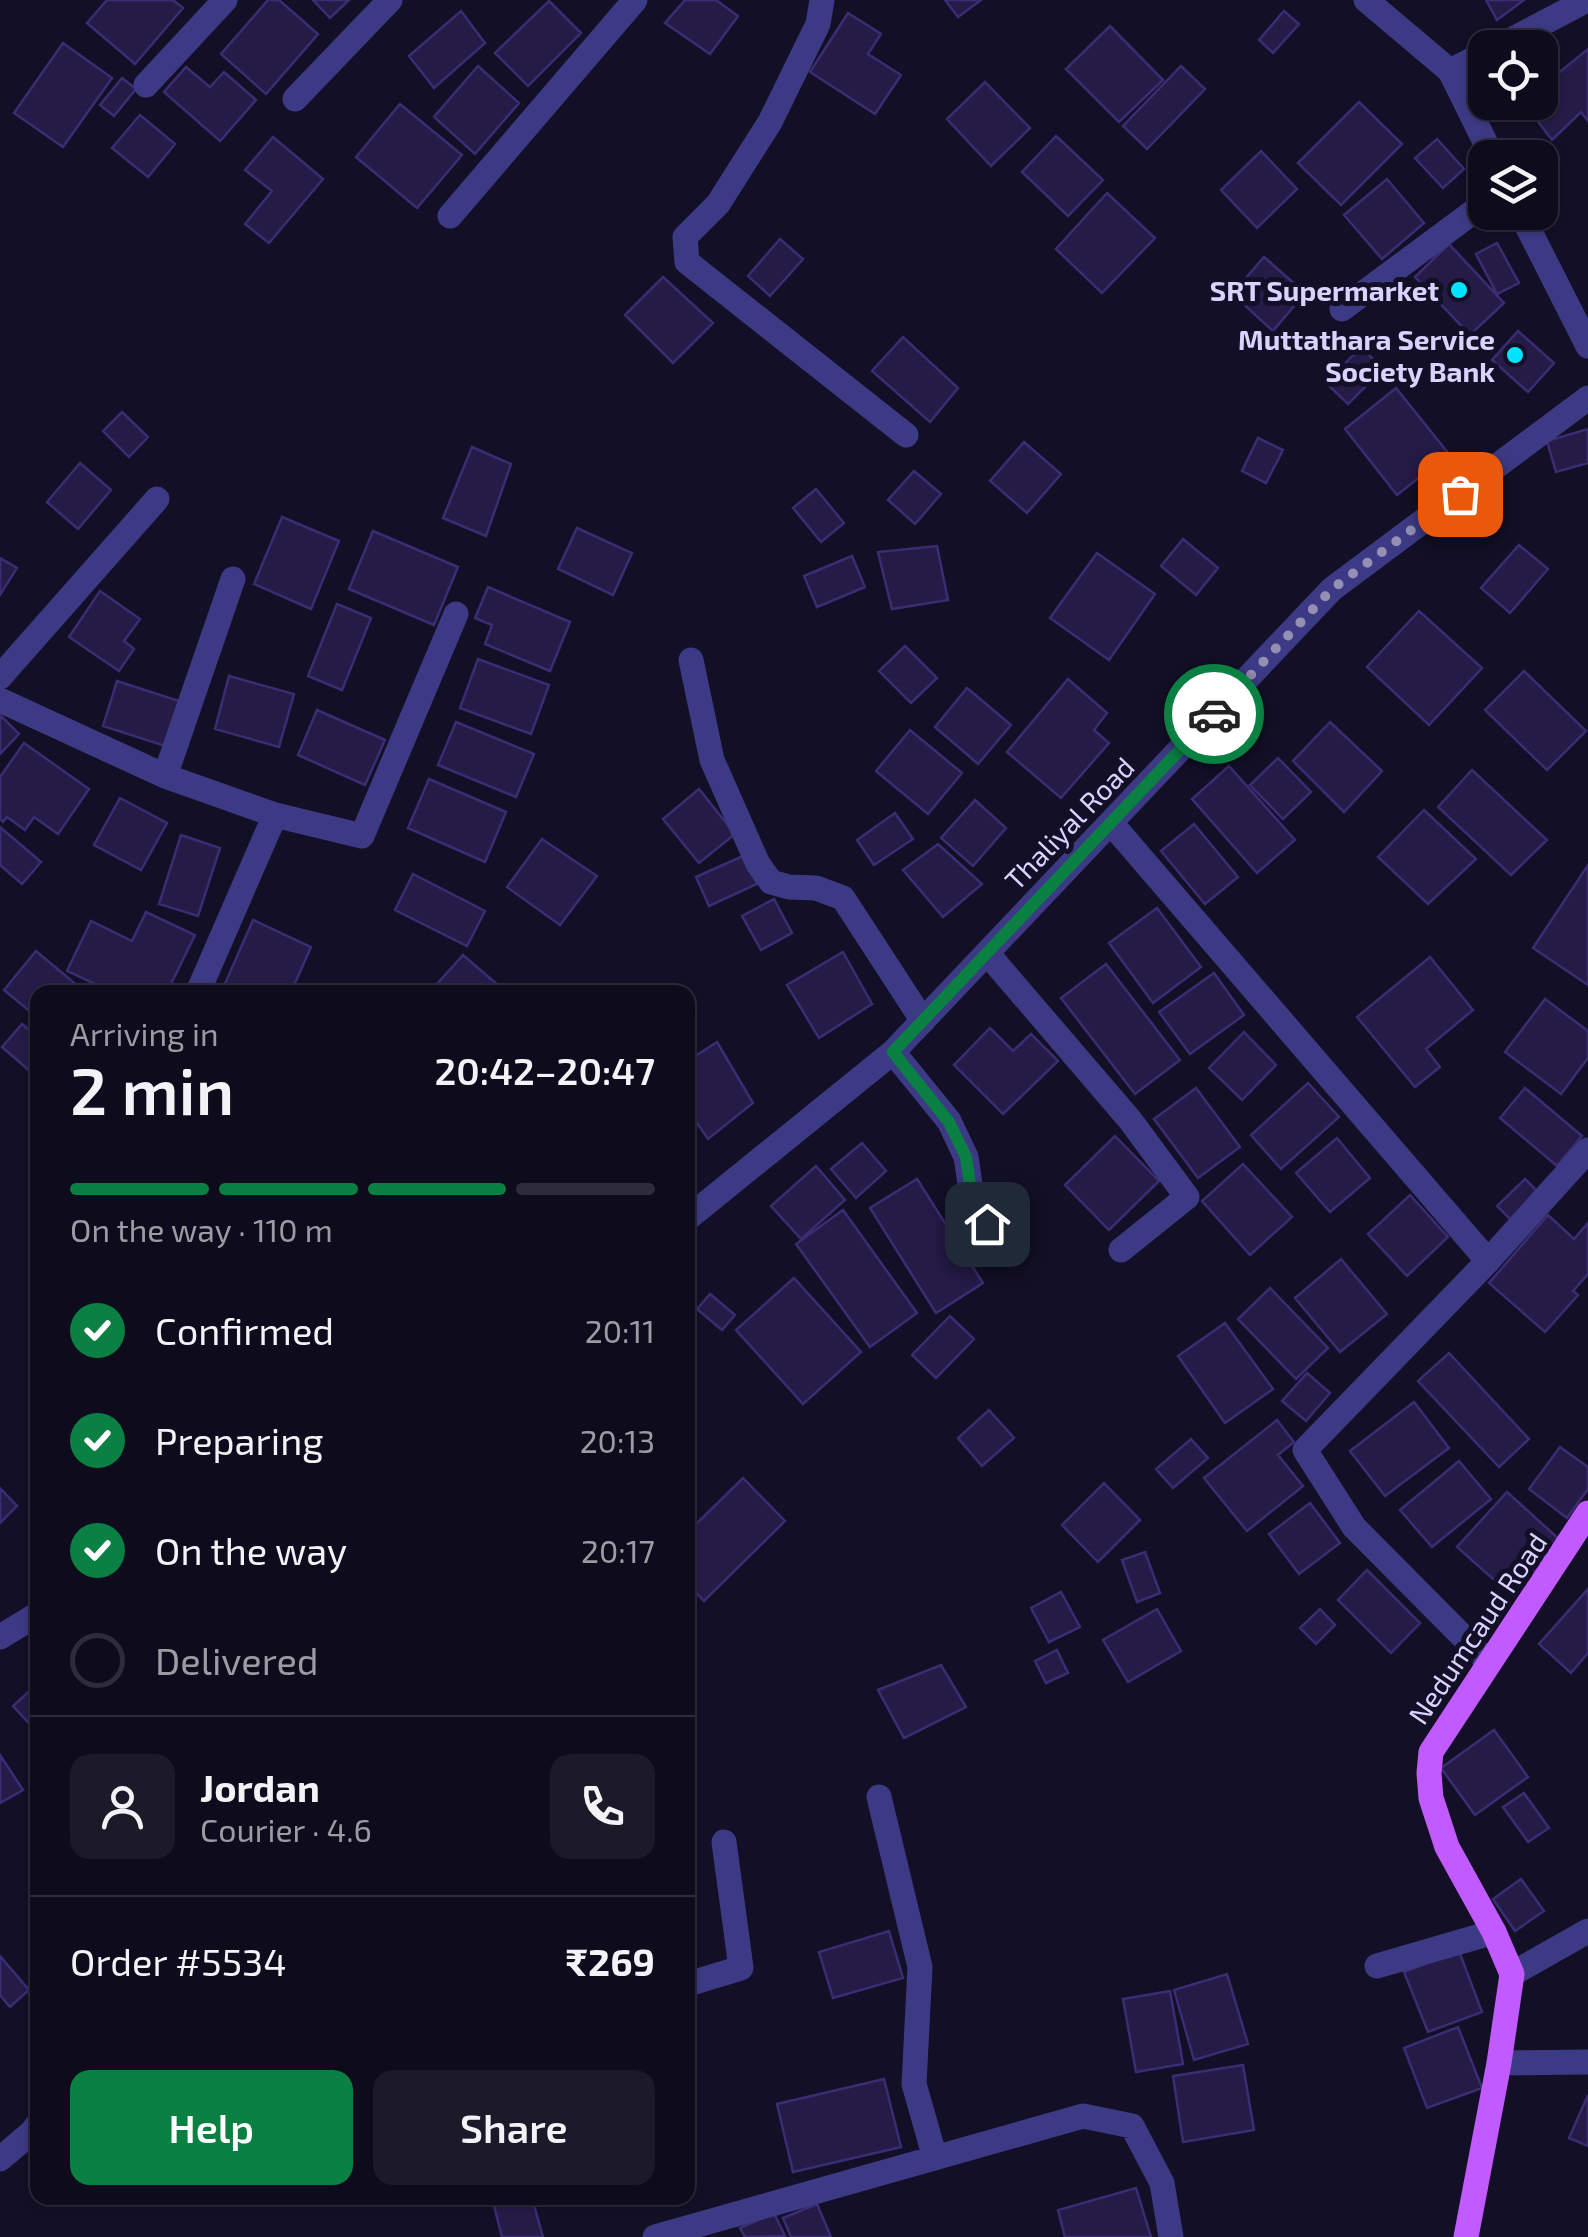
<!DOCTYPE html>
<html lang="en">
<head>
<meta charset="utf-8">
<style>
	:root { --surface:#0e0b1c; --page:#1c1929; --text:#f1f3f6; --muted:#9b9ba3; --line:#2e2b3b; --accent:#0b8043 }
	body { margin:0; font-family:"Exo 2",sans-serif; background:var(--page); color:var(--text); height:100vh; display:flex; flex-direction:column; font-size:38px; white-space:nowrap }
	* { box-sizing:border-box; margin:0 }
	p { font-size:32px; color:var(--muted) }
	.icon { flex:none; width:55px; height:55px; fill:none; stroke:currentColor; stroke-width:2; stroke-linecap:round; stroke-linejoin:round }
	.map { position:relative; flex:1; overflow:hidden }
	.sheet { position:absolute; left:30px; top:985px; width:665px; height:1220px; display:flex; flex-direction:column; background:var(--surface); border-radius:20px; box-shadow:0 2px 8px #0004,0 0 0 2px var(--line) }
	.sheet>* { flex:none }
	.controls { position:absolute; left:1468px; top:30px; display:grid; gap:20px }
	.controls a { display:grid; place-items:center; width:90px; height:90px; border-radius:20px; background:var(--surface); box-shadow:0 2px 8px #0004,0 0 0 2px var(--line); font-size:50px }
	.pin { position:absolute; display:grid; place-items:center; width:85px; height:85px; color:#fff; margin:-42px; border-radius:20px; box-shadow:0 5px 15px #0006 }
	.courier { position:absolute; display:grid; place-items:center; width:100px; height:100px; margin:-50px; border:8px solid #0b8043; border-radius:50%; background:#fff; color:#222; box-shadow:0 2px 12px #0007 }
	.head em { font-style:normal; font-weight:600 }
	.head div { display:flex; flex-direction:column-reverse }
	.head { display:flex; align-items:center; justify-content:space-between; height:170px; padding:0 40px }
	h1 { font-size:65px; font-weight:600; line-height:75px }
	.bar { display:grid; grid-template-columns:repeat(4,1fr); gap:15px 10px; align-content:center; height:120px; padding:0 40px }
	.bar i { height:12px; border-radius:8px; background:var(--line) }
	.bar .on { background:var(--accent) }
	.bar p { grid-column:span 4 }
	.line { display:flex; align-items:center; gap:25px; padding:0 40px; border-top:2px solid var(--line) }
	.line div { flex:1 }
	.round { display:grid; place-items:center; flex:none; width:105px; height:105px; border-radius:20px; background:var(--page) }
	ol { padding:0 40px; list-style:none }
	li { display:flex; align-items:center; gap:30px; height:110px }
	li p { margin-inline-start:auto }
	li .icon { padding:10px; border-radius:50%; background:var(--accent); color:#fff; stroke-width:4 }
	li:last-child { color:var(--muted) }
	li i { width:55px; height:55px; border:5px solid var(--line); border-radius:50% }
	.cta { display:flex; gap:20px; margin-top:auto; padding:20px 40px }
	.cta a { flex:1; height:115px; border-radius:20px; background:var(--accent); color:#fff; font-size:40px; font-weight:600; line-height:115px; text-align:center }
	.cta a+a { background:var(--page); color:var(--text) }
	.map>svg:first-child { display:block }
	.building { fill:#241b47; stroke:#3b2d73; stroke-width:2.5 }
	.lines { fill:none; stroke-linecap:round; stroke-linejoin:round }
	.minor { stroke:#3d3a85; stroke-width:25 }
	.major { stroke:#c25bff; stroke-width:25 }
	.done { stroke:#948fb3; stroke-width:10; stroke-dasharray:0 18 }
	.route { stroke:#0b8043; stroke-width:12 }
	.poi-dot { fill:#00e5ff; stroke:#130f26; stroke-width:4 }
	.labels { text-anchor:middle; dominant-baseline:central; stroke-width:10; stroke-linejoin:round; paint-order:stroke }
	.poi-label { font-size:28px; font-weight:bold; fill:#d9d4ff; stroke:#130f26; text-anchor:end }
	.street-label { font-size:28px; fill:#d9d4ff; stroke:#130f26 }
</style>
</head>
<body>
<div class="map">
<svg width="1588" height="2237" viewBox="0 0 1588 2237">
	<rect width="100%" height="100%" fill="#130f26"/>
	<path class="building" d="M107 0H173L183 8 135 64 87 23Z
		M268 0H279L318 34 266 94 221 54Z
		M313 0H349L330 18Z
		M685 0H716L738 16 710 54 665 23Z
		M945 0H981L958 17Z
		M1486 0H1524L1497 20Z
		M549 1 581 33 528 86 495 53Z
		M461 11 485 43 434 88 409 56Z
		M1284 11 1299 24 1273 53 1259 40Z
		M848 13 881 34 868 54 901 75 875 114 810 72Z
		M1110 26 1163 80 1119 122 1066 69Z
		M63 43 112 78 63 147 14 113Z
		M1588 49V121L1581 112 1552 140 1523 102H1540V88Z
		M478 66 519 103 475 154 434 117Z
		M1181 66 1205 89 1147 149 1123 126Z
		M186 67 210 87 224 72 256 100 220 141 164 92Z
		M122 78 136 89 114 116 100 105Z
		M985 82 1030 128 991 166 947 119Z
		M1359 102 1402 144 1341 205 1298 163Z
		M400 104 462 155 417 208 356 157Z
		M140 115 175 144 148 177 112 148Z
		M1056 136 1103 180 1068 216 1022 172Z
		M273 137 323 179 269 243 245 224 272 191 245 170Z
		M1437 139 1464 169 1443 188 1415 158Z
		M1261 151 1297 189 1257 228 1221 190Z
		M1387 179 1424 223 1382 259 1344 215Z
		M1107 193 1155 238 1102 293 1056 249Z
		M780 239 803 259 770 296 748 276Z
		M1497 243 1519 283 1497 294 1476 254Z
		M1449 244 1504 303 1470 335 1415 277Z
		M1264 257 1305 293 1273 331 1232 294Z
		M663 277 713 323 673 363 625 315Z
		M1518 331 1554 363 1528 392 1492 360Z
		M903 337 958 388 930 422 872 371Z
		M1361 347 1383 369 1348 404 1326 383Z
		M1396 388 1449 454 1397 495 1345 429Z
		M122 412 148 437 129 457 103 431Z
		M1588 429V463L1556 472 1547 441Z
		M1258 438 1283 450 1266 483 1242 471Z
		M1024 442 1061 474 1027 513 990 481Z
		M472 447 511 464 486 536 443 518Z
		M80 463 111 490 78 529 47 502Z
		M914 471 941 494 915 524 888 500Z
		M816 489 844 523 821 542 793 508Z
		M282 517 339 541 311 609 254 584Z
		M577 528 632 553 613 595 558 569Z
		M373 531 458 567 434 625 349 589Z
		M1183 539 1218 568 1196 595 1161 566Z
		M1519 545 1548 569 1510 613 1481 588Z
		M937 546 948 600 892 609 878 552Z
		M1097 553 1155 594 1109 660 1050 618Z
		M852 556 865 587 817 607 804 576Z
		M0 558 17 568 0 595Z
		M488 587 570 622 550 671 485 644 492 625 475 618Z
		M100 591 140 619 124 641 134 649 119 671 69 637Z
		M337 604 371 618 342 690 308 676Z
		M1419 611 1482 668 1429 725 1367 667Z
		M905 646 937 678 911 703 879 671Z
		M478 659 549 685 531 734 460 708Z
		M1524 671 1586 731 1547 770 1485 710Z
		M229 676 294 694 279 747 215 729Z
		M1068 679 1107 713 1094 730 1109 743 1061 798 1007 752Z
		M117 681 179 701 165 746 103 726Z
		M967 688 1011 725 978 764 935 727Z
		M317 710 385 740 365 785 298 755Z
		M0 715 19 734 0 754Z
		M456 722 534 754 516 797 438 765Z
		M1330 722 1382 771 1344 812 1293 761Z
		M910 730 962 773 928 814 876 771Z
		M24 743 89 789 58 834 34 817 25 830 7 817 3 822 0 819V777Z
		M1278 758 1311 792 1283 819 1250 785Z
		M1229 766 1295 840 1257 873 1192 799Z
		M1472 770 1547 840 1511 875 1438 807Z
		M429 779 506 812 485 862 408 828Z
		M699 789 735 834 699 863 663 819Z
		M120 798 167 823 141 870 94 845Z
		M975 800 1006 828 973 866 941 838Z
		M1424 810 1476 859 1428 904 1378 857Z
		M895 813 913 839 874 865 857 840Z
		M1194 824 1238 877 1205 904 1161 851Z
		M0 827 41 862 22 884 0 865Z
		M181 835 220 848 198 916 159 904Z
		M542 839 597 876 560 925 507 887Z
		M938 844 982 884 943 917 903 870Z
		M743 856 757 884 709 906 696 877Z
		M1588 865V985L1533 948Z
		M413 874 485 911 467 946 395 910Z
		M774 899 792 933 761 950 742 916Z
		M1157 908 1201 967 1153 1003 1109 943Z
		M146 912 195 935 167 992H112L67 971 91 921 132 941Z
		M253 920 311 947 291 992H239L224 986Z
		M36 951 85 992H38V1018L4 990Z
		M843 952 872 1004 819 1038 787 985Z
		M463 955 506 992H445L436 985Z
		M1430 957 1473 1010 1426 1049 1440 1067 1415 1087 1357 1017Z
		M1106 964 1180 1060 1135 1094 1061 998Z
		M1214 973 1244 1015 1190 1054 1159 1012Z
		M1545 999 1588 1031V1058L1561 1094 1505 1052Z
		M22 1024 38 1037V1078L2 1047Z
		M990 1028 1013 1051 1031 1034 1058 1061 1003 1114 954 1065Z
		M1244 1032 1276 1065 1242 1100 1209 1068Z
		M717 1042 753 1103 708 1139 688 1110V1061Z
		M1308 1083 1339 1117 1281 1169 1251 1135Z
		M1196 1088 1240 1147 1198 1178 1154 1119Z
		M1525 1088 1582 1136 1557 1166 1500 1118Z
		M1115 1136 1159 1181 1109 1230 1065 1185Z
		M1337 1138 1370 1178 1330 1212 1296 1173Z
		M862 1143 886 1171 856 1198 831 1169Z
		M1243 1164 1292 1217 1250 1255 1202 1201Z
		M816 1166 845 1200 801 1239 771 1206Z
		M917 1179 983 1283 936 1313 870 1208Z
		M1525 1179 1543 1197 1515 1224 1497 1206Z
		M1410 1195 1448 1237 1407 1276 1368 1234Z
		M843 1210 917 1313 870 1347 796 1244Z
		M1548 1215 1574 1239 1588 1223V1274L1573 1291 1578 1295 1545 1332 1489 1283Z
		M1341 1259 1387 1314 1340 1352 1295 1298Z
		M794 1278 861 1352 803 1404 736 1330Z
		M1270 1288 1328 1348 1296 1379 1238 1319Z
		M710 1294 735 1315 722 1330 697 1309Z
		M950 1316 974 1339 936 1378 912 1355Z
		M1225 1323 1273 1389 1225 1423 1178 1356Z
		M1449 1353 1529 1439 1499 1467 1418 1381Z
		M1307 1373 1330 1393 1306 1421 1282 1401Z
		M1414 1402 1449 1448 1385 1496 1350 1451Z
		M989 1410 1014 1438 982 1466 958 1438Z
		M1277 1420 1294 1442 1278 1455 1303 1486 1247 1531 1204 1478Z
		M1191 1439 1208 1458 1173 1488 1156 1469Z
		M1560 1447 1588 1467V1489L1567 1518 1529 1489Z
		M1459 1461 1491 1499 1432 1547 1400 1510Z
		M743 1478 785 1521 704 1601 688 1584V1532Z
		M1104 1483 1140 1520 1098 1562 1062 1525Z
		M0 1488 17 1506 0 1523Z
		M1507 1492 1560 1540 1511 1595 1457 1547Z
		M1310 1503 1340 1543 1299 1574 1269 1534Z
		M1145 1552 1160 1593 1137 1602 1122 1560Z
		M1367 1570 1420 1623 1391 1653 1338 1600Z
		M1588 1589V1653L1571 1673 1539 1644Z
		M1061 1592 1080 1627 1049 1642 1031 1608Z
		M1157 1609 1181 1651 1128 1682 1103 1640Z
		M1320 1609 1335 1625 1316 1644 1300 1628Z
		M1057 1650 1068 1673 1046 1683 1035 1661Z
		M941 1665 966 1707 904 1738 878 1690Z
		M38 1683V1733L13 1706Z
		M1494 1730 1528 1777 1475 1815 1441 1768Z
		M0 1755 23 1790 0 1803Z
		M1524 1793 1549 1828 1528 1842 1503 1807Z
		M1521 1879 1544 1911 1515 1931 1493 1899Z
		M889 1931 903 1978 833 1998 819 1952Z
		M1459 1951 1482 2012 1428 2032 1404 1972Z
		M0 1956 29 1990 10 2007 0 1995Z
		M1227 1974 1248 2044 1194 2060 1174 1990Z
		M1170 1991 1183 2064 1136 2072 1123 1999Z
		M1458 2027 1482 2088 1427 2108 1404 2048Z
		M1243 2065 1254 2130 1183 2142 1173 2076Z
		M884 2079 901 2147 793 2172 777 2104Z
		M1588 2095V2146L1569 2138Z
		M1136 2188 1151 2237H1065L1058 2210Z
		M492 2198H532L543 2237H502Z
		M817 2204 831 2237H791L783 2218Z
		M774 2213 785 2236 745 2237 740 2228Z"/>
	<g class="lines">
		<path class="minor" d="M822 0 818 24 770 122 718 204 685 237 687 262 906 435
			M1366 0 1450 71 1493 158
			M1496 48 1587 0
			M1450 71 1485 53
			M146 85 225 0
			M295 99 390 0
			M1520 212 1588 346
			M450 216 635 0
			M1342 309 1485 203
			M691 660 712 760 758 864 771 882 789 887 816 888 843 898 923 1021
			M0 677 157 499
			M0 700 165 776 275 815
			M165 776 233 579
			M1111 823 1488 1261
			M987 953 1130 1120 1187 1197 1121 1250
			M198 992 275 815 362 836 456 614
			M893 1052 949 1121 966 1157 973 1204 1000 1243
			M688 1218 893 1052 1332 589 1588 398
			M0 1637 38 1614
			M1488 1662 1354 1527 1305 1450 1488 1261 1588 1150
			M879 1797 920 1967 914 2084 935 2158
			M1377 1966 1494 1932
			M1512 1974 1588 1931
			M688 1984 741 1968 724 1842
			M1499 2063 1588 2062
			M0 2159 32 2132 38 2124
			M655 2237 1083 2116 1132 2126 1162 2183 1171 2237"/>
		<path class="major" d="M1466 2237 1499 2063 1512 1974 1494 1932 1447 1847 1431 1798 1429 1773 1431 1752 1588 1513"/>
	</g>
	<g class="lines">
		<path class="done" d="M1214 714 1332 589 1460 494"/>
		<path class="route" d="M987 1224 973 1204 966 1157 949 1122 893 1052 1214 714"/>
	</g>
	<g class="poi-dot">
		<circle cx="1459" cy="290" r="10"/>
		<circle cx="1515" cy="355" r="10"/>
	</g>
	<g class="labels">
		<g class="poi-label">
			<text x="1439" y="290">SRT Supermarket</text>
			<text x="1495" y="339">Muttathara Service<tspan x="1495" dy="32">Society Bank</tspan></text>
		</g>
		<g class="street-label">
			<text transform="translate(1069 823) rotate(-46)">Thaliyal Road</text>
			<text transform="translate(1477 1628) rotate(-56)">Nedumcaud Road</text>
		</g>
	</g>
</svg>
<div class="controls">
<a><svg class="icon" aria-label="locate" viewBox="0 0 24 24"><circle cx="12" cy="12" r="6"/><path d="M12 2v4M12 18v4M2 12h4M18 12h4"/></svg></a>
<a><svg class="icon" aria-label="layers" viewBox="0 0 24 24"><path d="M12 4l9 5-9 5-9-5zM3 14l9 5 9-5"/></svg></a>
</div>
<div class="pin" style="left:1460px;top:494px;background:#ea580c"><svg class="icon" aria-label="bag" viewBox="0 0 24 24"><path d="M5 8h14l-1 12H6zM9 8a3 3 0 0 1 6 0"/></svg></div>
<div class="pin" style="left:987px;top:1224px;background:#1f2937"><svg class="icon" aria-label="home" viewBox="0 0 24 24"><path d="M3 11l9-7 9 7M6 9v11h12V9"/></svg></div>
<div class="courier" style="left:1214px;top:714px"><svg class="icon" aria-label="car" viewBox="0 0 24 24"><path d="M5 17H2v-5l4-1 3-4h7l3 4 3 1v5h-3M9 17h6M6 11h13"/><circle cx="7" cy="17" r="2"/><circle cx="17" cy="17" r="2"/></svg></div>
<section class="sheet">
<div class="head"><div><h1>2 min</h1><p>Arriving in</p></div><em>20:42–20:47</em></div>
<div class="bar"><i class="on"></i><i class="on"></i><i class="on"></i><i></i><p>On the way · 110 m</p></div>
<ol>
<li><svg class="icon" aria-label="check" viewBox="0 0 24 24"><path d="M5 12l5 5 9-10"/></svg>Confirmed<p>20:11</p></li>
<li><svg class="icon" aria-label="check" viewBox="0 0 24 24"><path d="M5 12l5 5 9-10"/></svg>Preparing<p>20:13</p></li>
<li><svg class="icon" aria-label="check" viewBox="0 0 24 24"><path d="M5 12l5 5 9-10"/></svg>On the way<p>20:17</p></li>
<li><i></i>Delivered</li>
</ol>
<div class="line" style="height:180px"><a class="round"><svg class="icon" aria-label="person" viewBox="0 0 24 24"><circle cx="12" cy="8" r="4"/><path d="M4 21q1-7 8-7t8 7"/></svg></a><div><b>Jordan</b><p>Courier · 4.6</p></div><a class="round"><svg class="icon" aria-label="phone" viewBox="0 0 24 24"><path d="M5 4h4l2 5-3 2q2 4 5 5l2-3 5 2v4C11 20 4 13 5 4z"/></svg></a></div>
<div class="line" style="height:130px"><div>Order #5534</div><b>₹269</b></div>
<div class="cta"><a>Help</a><a>Share</a></div>
</section>
</div>
</body>
</html>
